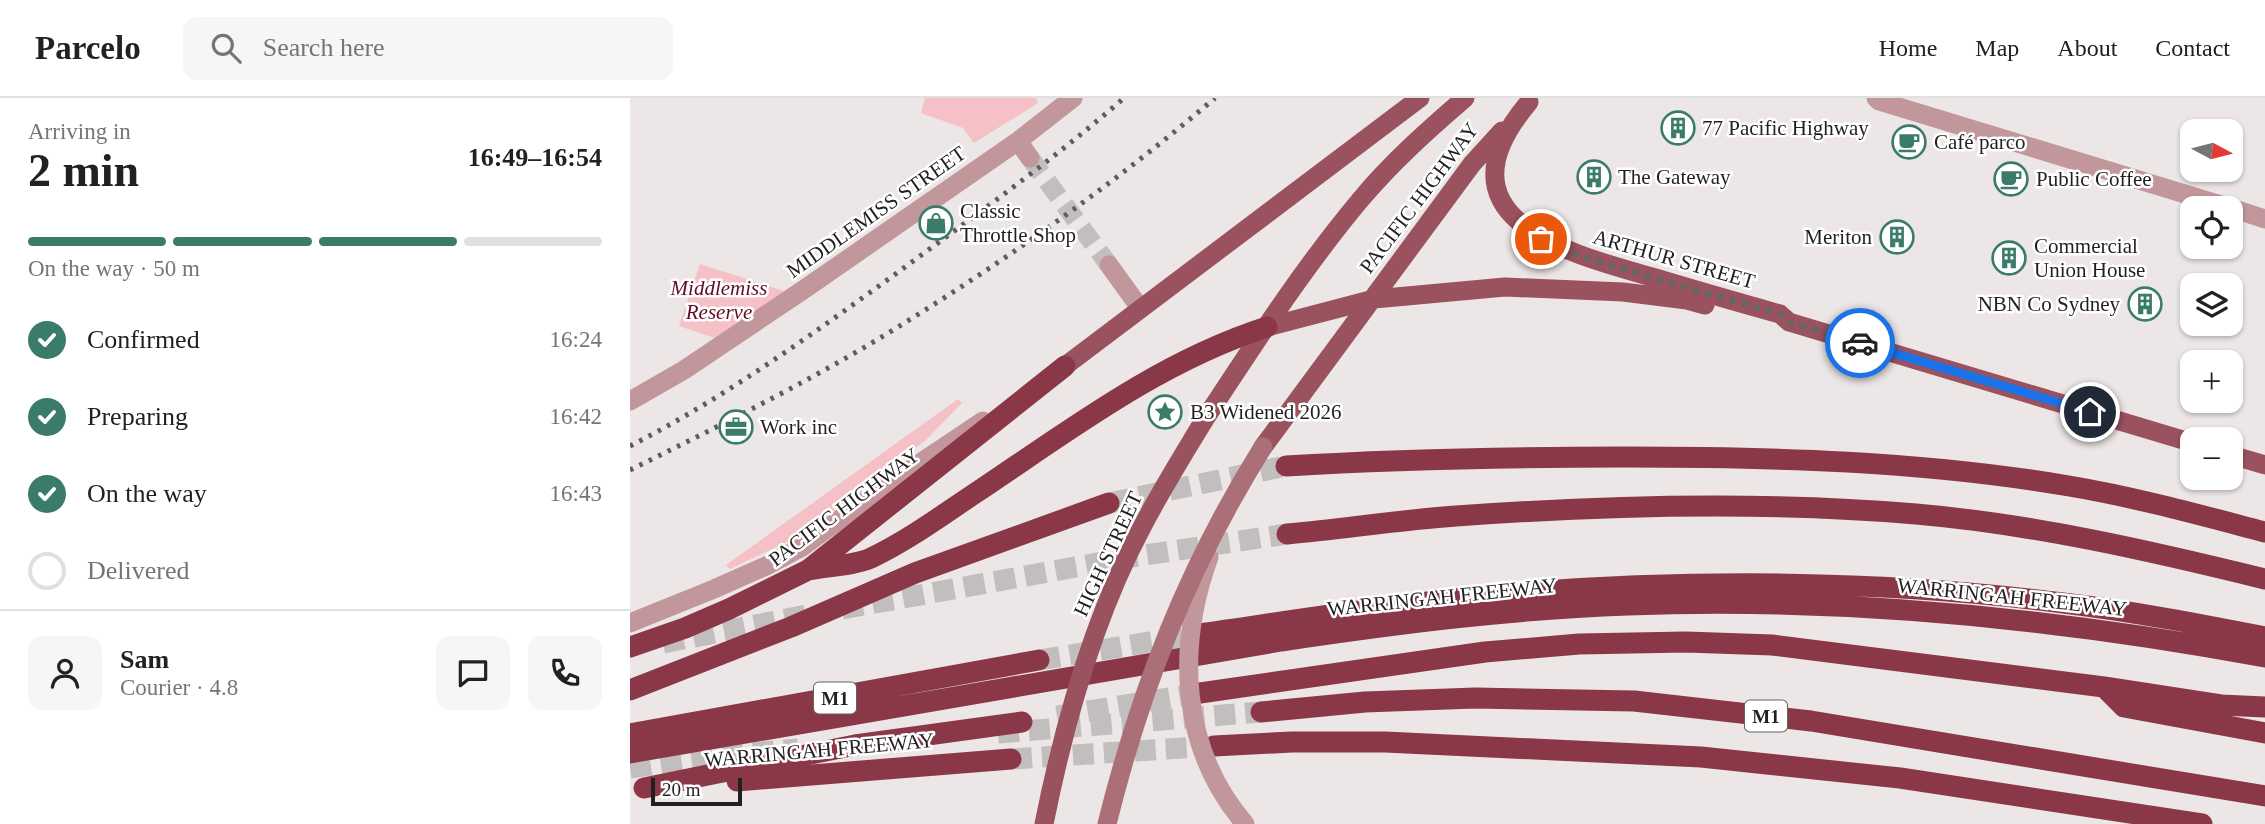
<!DOCTYPE html>
<html lang="en">
<head>
<meta charset="utf-8">
<style>
	:root { --surface:#fff; --page:#f6f6f6; --text:#202124; --muted:#757577; --line:#e0e0e0; --accent:#3b7b69 }
	body { margin:0; font-family:Georgia,serif; background:var(--page); color:var(--text); height:100vh; display:flex; flex-direction:column; font-size:26px; white-space:nowrap }
	* { box-sizing:border-box; margin:0 }
	p { font-size:23px; color:var(--muted) }
	.icon { flex:none; width:38px; height:38px; fill:none; stroke:currentColor; stroke-width:2; stroke-linecap:round; stroke-linejoin:round }
	.map { position:relative; flex:1; overflow:hidden }
	.details { display:flex; flex-direction:column; background:var(--surface); width:630px }
	.details>* { flex:none }
	.needle { width:46px; rotate:97deg }
	.buttons { position:absolute; left:1550px; top:21px; display:grid; gap:14px }
	.buttons a { display:grid; place-items:center; width:63px; height:63px; border-radius:14px; background:var(--surface); box-shadow:0 2px 5px #0004; font-size:35px }
	.scale { position:absolute; left:21px; bottom:18px; width:91px; box-sizing:border-box; padding-left:7px; border:4px solid #211f1f; border-top:0; font-size:19px; line-height:24px; white-space:nowrap; color:#211f1f; -webkit-text-stroke:5px #fff; paint-order:stroke }
	.pin { position:absolute; display:grid; place-items:center; width:60px; height:60px; color:#fff; margin:-30px; border:4px solid #fff; border-radius:50%; box-shadow:0 2px 7px #0007 }
	.courier { position:absolute; display:grid; place-items:center; width:70px; height:70px; margin:-35px; border:5px solid #1a73e8; border-radius:50%; background:#fff; color:#222; box-shadow:0 2px 9px #0007 }
	.summary em { font-style:normal; font-weight:700 }
	.summary div { display:flex; flex-direction:column-reverse }
	.summary { display:flex; align-items:center; justify-content:space-between; height:119px; padding:0 28px }
	h1 { font-size:46px; font-weight:700; line-height:52px }
	.bar { display:grid; grid-template-columns:repeat(4,1fr); gap:10px 7px; align-content:center; height:84px; padding:0 28px }
	.bar i { height:9px; border-radius:5px; background:var(--line) }
	.bar .active { background:var(--accent) }
	.bar p { grid-column:span 4 }
	.line { display:flex; align-items:center; gap:18px; padding:0 28px; border-top:2px solid var(--line) }
	.line div { flex:1 }
	.round { display:grid; place-items:center; flex:none; width:74px; height:74px; border-radius:14px; background:var(--page) }
	ol { padding:0 28px; list-style:none }
	li { display:flex; align-items:center; gap:21px; height:77px }
	li p { margin-inline-start:auto }
	li .icon { padding:7px; border-radius:50%; background:var(--accent); color:#fff; stroke-width:4 }
	li:last-child { color:var(--muted) }
	li i { width:38px; height:38px; border:4px solid var(--line); border-radius:50% }
	header { display:flex; align-items:center; gap:42px; box-sizing:border-box; height:98px; padding:0 35px; background:var(--surface); border-bottom:2px solid var(--line) }
	header strong { font-size:33px }
	nav { display:flex; gap:38px; margin-inline-start:auto; font-size:24px }
	.search { width:490px; height:63px; background:var(--page); display:flex; align-items:center; gap:18px; box-sizing:border-box; padding:0 24px; border-radius:14px; color:var(--muted); font-size:26px }
	main { display:flex; flex:1; min-height:0 }
	.map>svg:first-child { display:block }
	.green { fill:#f5c0c6 }
	.lines { fill:none; stroke-linecap:round; stroke-linejoin:round }
	.minor-tunnel { stroke:#c3bebe; stroke-width:19; stroke-dasharray:19 10; stroke-linecap:butt }
	.motorway-tunnel { stroke:#c3bebe; stroke-width:21; stroke-dasharray:21 10; stroke-linecap:butt }
	.minor { stroke:#c1979c; stroke-width:19 }
	.primary { stroke:#9a525e; stroke-width:19 }
	.motorway { stroke:#8a3848; stroke-width:21 }
	.rail { stroke:#605c5c; stroke-width:5; stroke-dasharray:3.5 7; stroke-linecap:butt }
	.minor-bridge { stroke:#c1979c; stroke-width:19 }
	.secondary-bridge { stroke:#ab6f77; stroke-width:19 }
	.primary-bridge { stroke:#9a525e; stroke-width:19 }
	.done { stroke:#686565; stroke-width:7; stroke-dasharray:0 12.6 }
	.route { stroke:#1a73e8; stroke-width:9 }
	.labels { text-anchor:middle; dominant-baseline:central; stroke-width:5; stroke-linejoin:round; paint-order:stroke }
	.shield { fill:#fff; stroke:#646262; stroke-width:2 }
	.shield-label { font-size:19px; font-weight:bold; fill:#211f1f }
	.poi-label { font-size:21px; fill:#211f1f; stroke:#fff; text-anchor:start }
	.street-label { font-size:21px; fill:#211f1f; stroke:#fff }
	.park-label { font-size:21px; font-style:italic; fill:#5f0d24; stroke:#fff }
</style>
</head>
<body>
<header>
<strong>Parcelo</strong>
<div class="search"><svg class="icon" aria-label="search" viewBox="0 0 24 24"><circle cx="10" cy="10" r="6"/><path d="M15 15l6 6"/></svg>Search here</div>
<nav><a>Home</a><a>Map</a><a>About</a><a>Contact</a></nav>
</header>
<main>
<section class="details">
<div class="summary"><div><h1>2 min</h1><p>Arriving in</p></div><em>16:49–16:54</em></div>
<div class="bar"><i class="active"></i><i class="active"></i><i class="active"></i><i></i><p>On the way · 50 m</p></div>
<ol>
<li><svg class="icon" aria-label="check" viewBox="0 0 24 24"><path d="M5 12l5 5 9-10"/></svg>Confirmed<p>16:24</p></li>
<li><svg class="icon" aria-label="check" viewBox="0 0 24 24"><path d="M5 12l5 5 9-10"/></svg>Preparing<p>16:42</p></li>
<li><svg class="icon" aria-label="check" viewBox="0 0 24 24"><path d="M5 12l5 5 9-10"/></svg>On the way<p>16:43</p></li>
<li><i></i>Delivered</li>
</ol>
<div class="line" style="height:126px"><a class="round"><svg class="icon" aria-label="person" viewBox="0 0 24 24"><circle cx="12" cy="8" r="4"/><path d="M4 21q1-7 8-7t8 7"/></svg></a><div><b>Sam</b><p>Courier · 4.8</p></div><a class="round"><svg class="icon" aria-label="chat" viewBox="0 0 24 24"><path d="M4 5h16v11H9l-5 4z"/></svg></a><a class="round"><svg class="icon" aria-label="phone" viewBox="0 0 24 24"><path d="M5 4h4l2 5-3 2q2 4 5 5l2-3 5 2v4C11 20 4 13 5 4z"/></svg></a></div>
</section>
<div class="map">
<svg width="1635" height="726" viewBox="0 0 1635 726">
	<rect width="100%" height="100%" fill="#ece6e6"/>
	<path class="green" d="M295 0H406L408 5 344 45 333 30 291 15Z
		M70 166 157 194 85 240 49 228Z
		M328 301 332 305 296 342 173 436 100 471 96 467Z"/>
	<g class="lines">
		<path class="minor-tunnel" d="M400 60 479 167"/>
		<path class="motorway-tunnel" d="M479 405 656 368
			M212 511 501 459 657 436
			M33 545 177 517
			M409 562 569 536
			M427 618 570 595
			M368 635 631 614
			M381 661 584 648
			M0 670 80 658 168 651"/>
		<path class="minor" d="M1246 0 1249 3 1601 110
			M388 43 400 60
			M1601 110 1635 121
			M479 167 510 210
			M0 303 54 272 176 190 388 43 443 0
			M0 525 84 491 136 468 172 449 247 394 353 323"/>
		<path class="primary" d="M899 4C802 119 933 154 1022 179 1065 192 1107 204 1150 216L1159 224 1563 345
			M637 229 744 201 875 189 993 194 1057 202 1075 207
			M435 268 790 0
			M573 324C623 248 673 170 731 101 762 64 799 31 835 0
			M633 349 842 66 872 33
			M1601 357 1635 367"/>
		<path class="motorway" d="M656 368C769 361 882 359 995 359 1144 359 1292 363 1439 388 1505 399 1570 417 1635 434
			M657 436C713 431 769 422 826 418 979 407 1133 403 1286 416 1403 426 1521 453 1635 481
			M178 472C198 468 223 468 241 460 279 442 315 415 350 392 441 331 531 263 637 229
			M569 536C674 521 779 504 884 495 1063 481 1255 482 1433 505 1501 513 1568 526 1635 539
			M0 549 55 530 99 511 178 472 435 268
			M1474 589 1494 609 1635 635
			M0 592 161 529 285 475 479 405
			M570 595 855 554 949 546 1056 544 1142 547 1474 589 1591 607 1635 609
			M631 614 735 604 845 600 1004 603 1181 623 1635 698
			M0 636 409 562
			M584 648 662 644H755L1071 659 1270 680 1572 726
			M0 655 651 543C766 526 882 511 998 507 1212 499 1425 520 1635 559
			M107 683 381 661
			M14 690 225 647 392 624"/>
		<path class="rail" d="M0 348C96 299 184 235 271 172 347 116 423 62 494 0
			M0 372C81 332 162 292 240 246 361 173 477 92 585 0"/>
		<path class="minor-bridge" d="M579 459C546 550 550 650 615 726"/>
		<path class="secondary-bridge" d="M477 726C511 589 558 469 633 349"/>
		<path class="primary-bridge" d="M414 726C434 626 463 521 511 431 530 394 552 359 573 324"/>
	</g>
	<g class="lines">
		<path class="done" d="M911 141 929 150 972 165 1150 216 1159 224 1230 245"/>
		<path class="route" d="M1230 245 1460 314"/>
	</g>
	<defs>
		<symbol id="building-ring" viewBox="-11 -11 22 22"><circle r="9.5" fill="#fff" stroke="#3b7b69" stroke-width="1.5"/><path d="M-4-6H4V6H1V3H-1V6H-4ZM-2.5-4.3h1.7v1.8h-1.7ZM.8-4.3h1.7v1.8H.8ZM-2.5-1h1.7V.8h-1.7ZM.8-1h1.7V.8H.8Z" fill="#3b7b69"/></symbol>
		<symbol id="cafe-ring" viewBox="-11 -11 22 22"><circle r="9.5" fill="#fff" stroke="#3b7b69" stroke-width="1.5"/><path d="M-5.5-4.5H6V0H3Q3 3.5 0 3.5H-2.5Q-5.5 3.5-5.5 0ZM3-3.2v2h1.7v-2ZM-6 4.5H4V6H-6Z" fill="#3b7b69"/></symbol>
		<symbol id="shop-ring" viewBox="-11 -11 22 22"><circle r="9.5" fill="#fff" stroke="#3b7b69" stroke-width="1.5"/><path d="M-5-2.5h2.3a2.7 3.5 0 0 1 5.4 0H5L5.5 6h-11ZM-1.5-2.5h3a1.5 2.3 0 0 0-3 0Z" fill="#3b7b69"/></symbol>
		<symbol id="sight-ring" viewBox="-11 -11 22 22"><circle r="9.5" fill="#fff" stroke="#3b7b69" stroke-width="1.5"/><path d="M0-6L1.8-2.2L6-1.7L2.9 1.2L3.7 5.4L0 3.3L-3.7 5.4L-2.9 1.2L-6-1.7L-1.8-2.2Z" fill="#3b7b69"/></symbol>
		<symbol id="office-ring" viewBox="-11 -11 22 22"><circle r="9.5" fill="#fff" stroke="#3b7b69" stroke-width="1.5"/><path d="M-6-3h4V-5.5h4V-3h4V5H-6ZM-1-4.5V-3h2v-1.5ZM-6 0V1H6V0Z" fill="#3b7b69"/></symbol>
	</defs>
	<g fill-rule="evenodd">
		<use href="#building-ring" x="1029" y="11" width="38" height="38"/>
		<use href="#cafe-ring" x="1260" y="25" width="38" height="38"/>
		<use href="#building-ring" x="945" y="60" width="38" height="38"/>
		<use href="#cafe-ring" x="1362" y="62" width="38" height="38"/>
		<use href="#shop-ring" x="287" y="106" width="38" height="38"/>
		<use href="#building-ring" x="1248" y="120" width="38" height="38"/>
		<use href="#building-ring" x="1360" y="141" width="38" height="38"/>
		<use href="#building-ring" x="1496" y="187" width="38" height="38"/>
		<use href="#sight-ring" x="516" y="295" width="38" height="38"/>
		<use href="#office-ring" x="87" y="310" width="38" height="38"/>
	</g>
	<g class="labels">
		<g class="shield">
			<rect x="184" y="584.5" width="42" height="31" rx="5"/>
			<rect x="1115" y="602.5" width="42" height="31" rx="5"/>
		</g>
		<g class="shield-label">
			<text x="205" y="600">M1</text>
			<text x="1136" y="618">M1</text>
		</g>
		<g class="poi-label">
			<text x="1072" y="30">77 Pacific Highway</text>
			<text x="1304" y="44">Café parco</text>
			<text x="988" y="79">The Gateway</text>
			<text x="1406" y="81">Public Coffee</text>
			<text x="330" y="113">Classic<tspan x="330" dy="24">Throttle Shop</tspan></text>
			<text x="1242" y="139" text-anchor="end">Meriton</text>
			<text x="1404" y="148">Commercial<tspan x="1404" dy="24">Union House</tspan></text>
			<text x="1490" y="206" text-anchor="end">NBN Co Sydney</text>
			<text x="560" y="314">B3 Widened 2026</text>
			<text x="130" y="329">Work inc</text>
		</g>
		<g class="street-label">
			<text transform="translate(789 100) rotate(-53)">PACIFIC HIGHWAY</text>
			<text transform="translate(246 114) rotate(-35)">MIDDLEMISS STREET</text>
			<text transform="translate(1044 161) rotate(16)">ARTHUR STREET</text>
			<text transform="translate(214 409) rotate(-37)">PACIFIC HIGHWAY</text>
			<text transform="translate(478 456) rotate(-65)">HIGH STREET</text>
			<text transform="translate(812 499) rotate(-6)">WARRINGAH FREEWAY</text>
			<text transform="translate(1382 499) rotate(6)">WARRINGAH FREEWAY</text>
			<text transform="translate(189 652) rotate(-5)">WARRINGAH FREEWAY</text>
		</g>
		<g class="park-label">
			<text x="89" y="190">Middlemiss<tspan x="89" dy="24">Reserve</tspan></text>
		</g>
	</g>
</svg>
<div class="buttons">
<a><svg class="needle" viewBox="-14 -14 28 28"><path d="M0-13l5 13h-10z" fill="#e53935"/><path d="M0 13l5-13h-10z" fill="#757577"/></svg></a>
<a><svg class="icon" aria-label="locate" viewBox="0 0 24 24"><circle cx="12" cy="12" r="6"/><path d="M12 2v4M12 18v4M2 12h4M18 12h4"/></svg></a>
<a><svg class="icon" aria-label="layers" viewBox="0 0 24 24"><path d="M12 4l9 5-9 5-9-5zM3 14l9 5 9-5"/></svg></a>
<a>+</a>
<a>−</a>
</div>
<div class="scale">20 m</div>
<div class="pin" style="left:911px;top:141px;background:#ea580c"><svg class="icon" aria-label="bag" viewBox="0 0 24 24"><path d="M5 8h14l-1 12H6zM9 8a3 3 0 0 1 6 0"/></svg></div>
<div class="pin" style="left:1460px;top:314px;background:#1f2937"><svg class="icon" aria-label="home" viewBox="0 0 24 24"><path d="M3 11l9-7 9 7M6 9v11h12V9"/></svg></div>
<div class="courier" style="left:1230px;top:245px"><svg class="icon" aria-label="car" viewBox="0 0 24 24"><path d="M5 17H2v-5l4-1 3-4h7l3 4 3 1v5h-3M9 17h6M6 11h13"/><circle cx="7" cy="17" r="2"/><circle cx="17" cy="17" r="2"/></svg></div>
</div>
</main>
</body>
</html>
